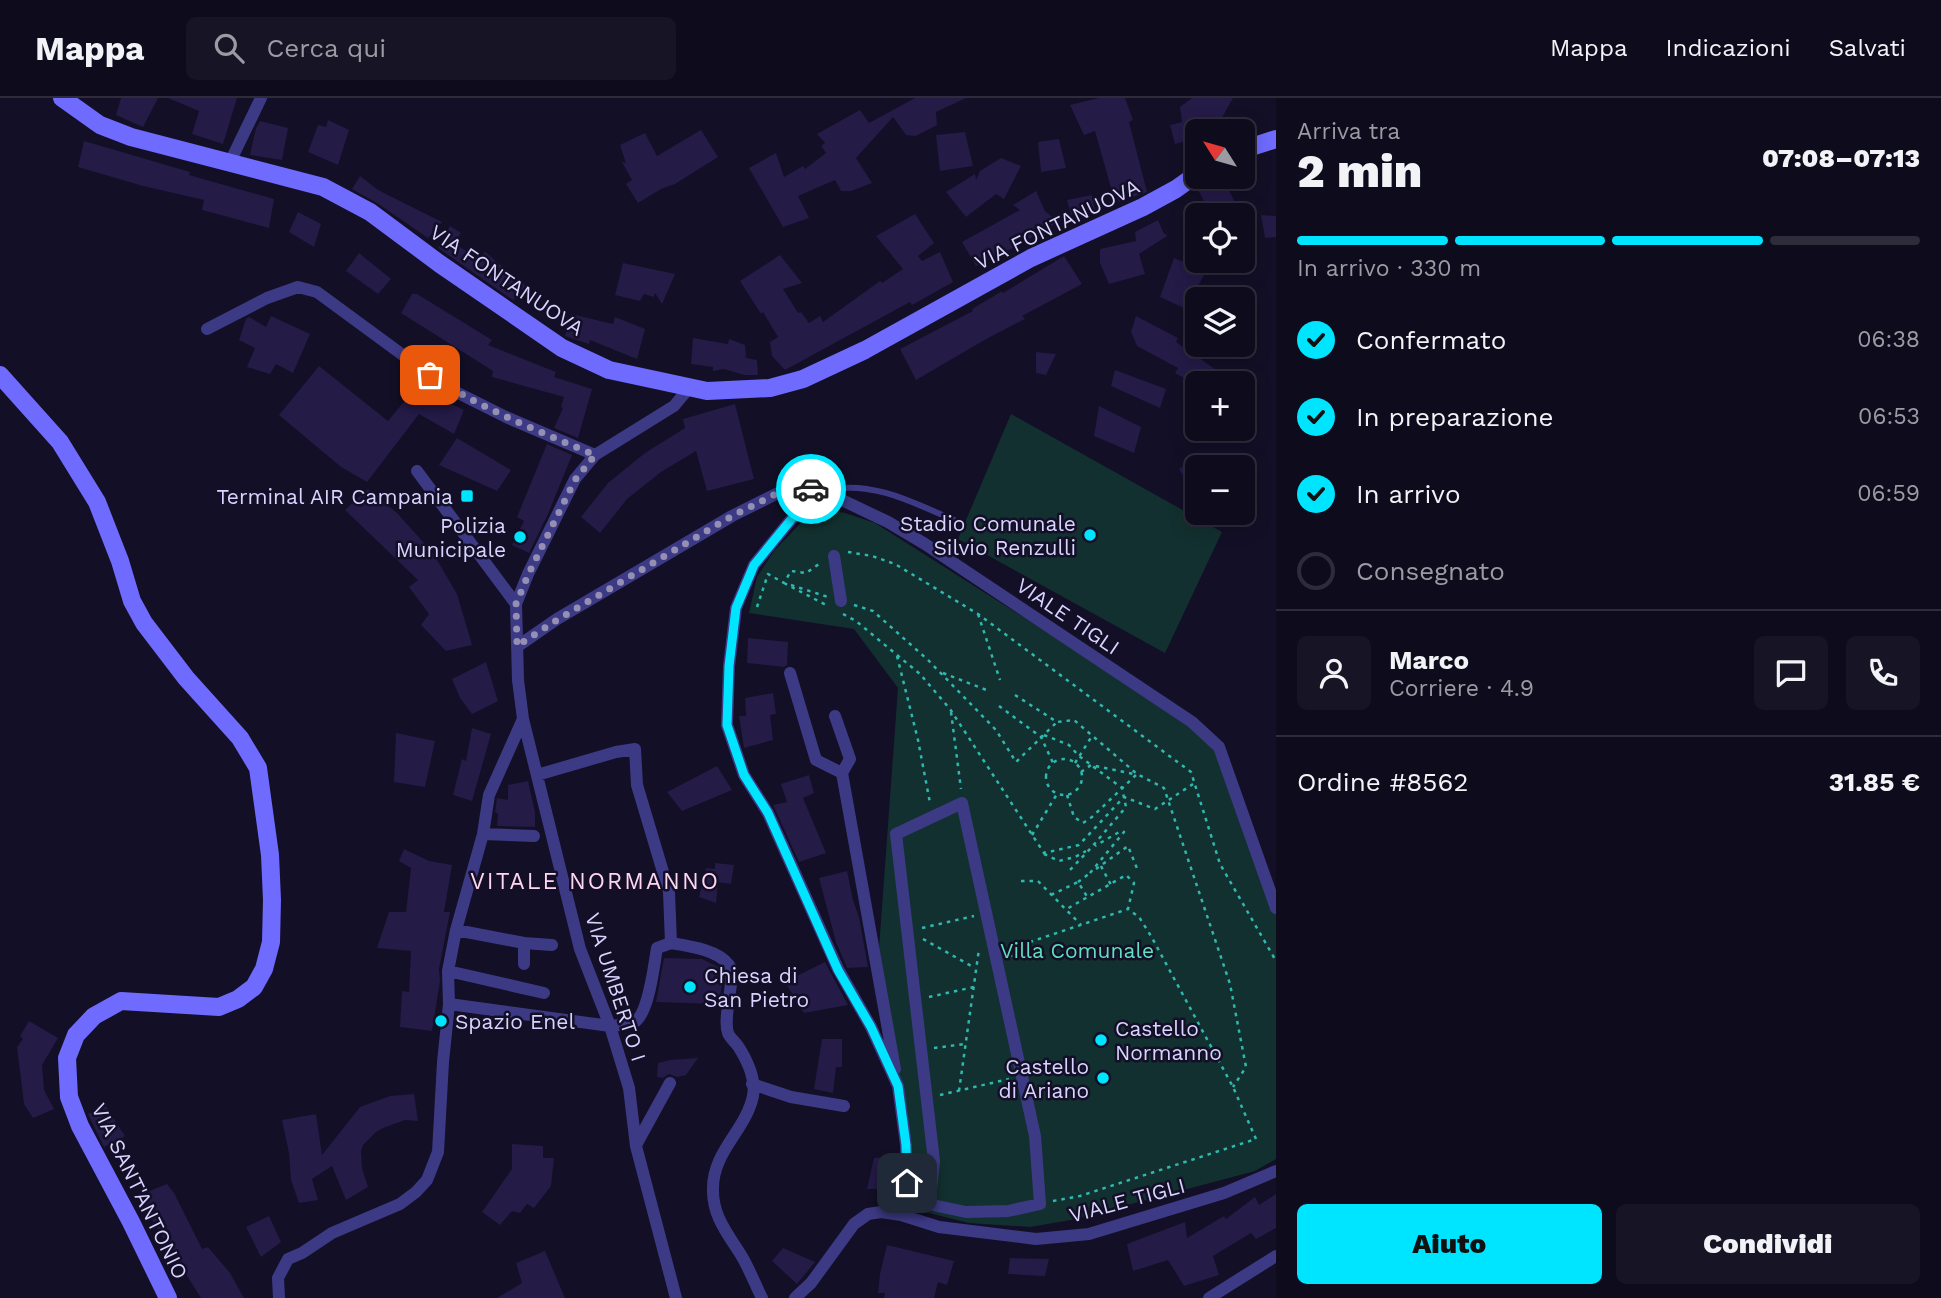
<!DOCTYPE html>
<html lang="it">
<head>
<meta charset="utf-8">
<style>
	:root { --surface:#0e0b1c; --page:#171425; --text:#f1f3f6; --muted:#9b9ba3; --line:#2e2b3b; --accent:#00e5ff }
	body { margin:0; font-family:"Work Sans",sans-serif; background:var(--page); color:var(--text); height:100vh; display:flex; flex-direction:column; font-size:26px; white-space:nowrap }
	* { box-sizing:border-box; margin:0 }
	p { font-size:23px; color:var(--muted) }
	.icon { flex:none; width:38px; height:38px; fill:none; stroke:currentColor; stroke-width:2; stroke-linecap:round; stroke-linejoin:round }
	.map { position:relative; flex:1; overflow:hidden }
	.sheet { display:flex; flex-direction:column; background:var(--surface); width:665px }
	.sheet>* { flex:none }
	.needle { width:46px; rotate:307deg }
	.buttons { position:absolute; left:1185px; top:21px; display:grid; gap:14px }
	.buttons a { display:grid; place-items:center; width:70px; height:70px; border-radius:10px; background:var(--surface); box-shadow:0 4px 18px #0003,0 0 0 2px var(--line); font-size:35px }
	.pin { position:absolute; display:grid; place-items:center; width:60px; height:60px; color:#fff; margin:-30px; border-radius:14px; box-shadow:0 4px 10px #0006 }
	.courier { position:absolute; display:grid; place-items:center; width:70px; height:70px; margin:-35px; border:5px solid #00e5ff; border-radius:50%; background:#fff; color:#222; box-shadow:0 2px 9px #0007 }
	.overview em { font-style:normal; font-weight:800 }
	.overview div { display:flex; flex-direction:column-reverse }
	.overview { display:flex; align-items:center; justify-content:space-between; height:119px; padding:0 21px }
	h1 { font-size:46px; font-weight:800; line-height:52px }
	.bar { display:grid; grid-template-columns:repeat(4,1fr); gap:10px 7px; align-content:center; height:84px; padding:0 21px }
	.bar i { height:9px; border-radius:5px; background:var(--line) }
	.bar .on { background:var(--accent) }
	.bar p { grid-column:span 4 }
	.line { display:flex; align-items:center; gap:18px; padding:0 21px; border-top:2px solid var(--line) }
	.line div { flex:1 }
	.round { display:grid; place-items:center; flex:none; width:74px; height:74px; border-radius:10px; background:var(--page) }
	ol { padding:0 21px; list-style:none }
	li { display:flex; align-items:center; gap:21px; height:77px }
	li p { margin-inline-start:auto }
	li .icon { padding:7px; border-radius:50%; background:var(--accent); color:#111; stroke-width:4 }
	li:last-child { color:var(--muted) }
	li i { width:38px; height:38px; border:4px solid var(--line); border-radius:50% }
	.primary-button { display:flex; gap:14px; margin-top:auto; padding:14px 21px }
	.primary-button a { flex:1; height:80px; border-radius:10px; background:var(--accent); color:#111; font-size:28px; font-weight:800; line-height:80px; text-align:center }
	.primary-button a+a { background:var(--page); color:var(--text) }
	header { display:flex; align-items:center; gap:42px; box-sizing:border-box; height:98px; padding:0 35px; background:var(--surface); border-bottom:2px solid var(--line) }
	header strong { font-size:33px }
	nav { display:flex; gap:38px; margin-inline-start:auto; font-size:24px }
	.search { width:490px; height:63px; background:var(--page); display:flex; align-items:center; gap:18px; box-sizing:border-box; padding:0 24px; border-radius:10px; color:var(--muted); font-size:26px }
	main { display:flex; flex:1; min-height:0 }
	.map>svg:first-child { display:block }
	.green { fill:#12302f }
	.building { fill:#241b47 }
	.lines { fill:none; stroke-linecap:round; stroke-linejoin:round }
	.path { stroke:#2fb8b0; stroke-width:2.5; stroke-dasharray:3.5 5; stroke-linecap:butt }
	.lane { stroke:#3d3a85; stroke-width:6 }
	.street { stroke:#3d3a85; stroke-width:12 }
	.secondary { stroke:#6f6bff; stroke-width:18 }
	.done { stroke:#948fb3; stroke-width:7; stroke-dasharray:0 12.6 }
	.route { stroke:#00e5ff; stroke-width:9 }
	.poi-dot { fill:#00e5ff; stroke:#130f26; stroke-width:2.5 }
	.labels { text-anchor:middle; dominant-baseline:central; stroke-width:5; stroke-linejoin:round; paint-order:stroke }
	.street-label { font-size:21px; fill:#d9d4ff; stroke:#130f26 }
	.poi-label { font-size:21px; fill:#d9d4ff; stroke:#130f26; text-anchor:end }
	.park-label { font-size:21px; fill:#5fe0c0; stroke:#130f26 }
	.neighbourhood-label { font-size:23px; letter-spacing:2px; fill:#ffd6f0; stroke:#130f26 }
</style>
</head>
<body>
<header>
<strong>Mappa</strong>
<div class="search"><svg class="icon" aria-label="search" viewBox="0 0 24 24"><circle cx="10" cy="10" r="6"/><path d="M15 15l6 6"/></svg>Cerca qui</div>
<nav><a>Mappa</a><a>Indicazioni</a><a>Salvati</a></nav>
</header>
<main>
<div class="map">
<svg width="1276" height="1200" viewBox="0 0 1276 1200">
	<rect width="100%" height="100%" fill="#130f26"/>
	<path class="green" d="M1011 316 1222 434 1165 555 958 441Z
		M828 412 845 415 875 425 1211 638 1276 798V1061L1255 1073 1071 1122 1030 1129 969 1125 913 1111 912 1045 878 864 898 590 854 531 749 515 757 479 774 453 808 417Z"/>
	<path class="building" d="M121 0H158L143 29 116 17Z
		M168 0H237L223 46 192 36 199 13Z
		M915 0H966L936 14 937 27 916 38 906 37 893 19 856 60 872 85 851 93H841L835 82 798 98 809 120 783 129 749 70 776 55 784 79 803 68 805 71 826 55 821 48 825 45 817 36 860 12 869 25Z
		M1099 0H1125L1133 22 1129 24 1147 94 1119 104 1111 90 1095 33 1084 37 1070 7Z
		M1192 0H1233L1219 25 1209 33H1197V40L1175 46 1170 27 1182 24 1180 9Z
		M328 22 349 32 338 67 308 54 318 27 326 29Z
		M260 23 288 30 282 62 250 57 256 30Z
		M701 32 718 59 675 86 661 91 638 105 626 86 632 82 622 64 626 65 620 47 645 35 657 58Z
		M965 34 973 68 940 73 936 37Z
		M1059 41 1066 70 1041 74 1038 44Z
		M84 43 190 74 189 77 274 101 269 130 202 112 204 102 143 88 78 69Z
		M1001 60 1021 68 1004 101 996 96 966 119 946 94 975 76 976 82 980 73Z
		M360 78 378 92 442 124 428 140 377 105 352 91Z
		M1220 79H1222L1237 108 1219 117H1194L1204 103 1198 92Z
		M1036 93 1045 113 1058 124 1017 148 976 168 962 144 1020 112 1013 107Z
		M1092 97 1095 113 1071 117 1067 102Z
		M298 114 321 126 314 149 289 134Z
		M915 116 934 145 918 158 922 163 940 154 953 184 912 207 910 204 785 272 772 258 770 244 778 239 763 214 761 216 740 183 780 157 802 185 783 191 798 215 801 214 809 225 820 218 823 224 880 183 882 185 903 171 876 138Z
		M1261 117 1276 118V139L1265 140Z
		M1158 122 1164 136H1166L1167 138 1139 156 1145 176 1109 186 1100 165V151L1136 143 1135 134Z
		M450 128 461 135 454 145 478 161 485 154 526 188 513 202 438 150Z
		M359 155 391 181 378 196 346 173Z
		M1064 158 1082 186 1022 218 1025 221 988 240 916 282 900 251 973 213 972 211 1002 193 1003 195Z
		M1174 160 1206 173 1186 211 1160 199Z
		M623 165 675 176 662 206 655 195 654 199 644 196 640 203 615 197Z
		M412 196H417L492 242 488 247 556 274 554 279 592 291 578 340 554 330 563 310 561 309 564 299 492 279 493 273 401 215Z
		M571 216 613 226 615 219 645 231 637 261 590 242 589 246 565 238Z
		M271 218 310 236 293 275 276 266 270 276 247 269 255 250 239 242 246 221 249 219 266 229Z
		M1136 218 1178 240 1176 244 1235 285H1193L1175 275 1178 270 1137 248 1131 234Z
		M693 240 728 246 729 241 745 247 746 260 757 262 758 277H744L724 271 713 273V269L691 266Z
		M1036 254 1056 256 1046 277 1036 275Z
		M319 268 388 323 416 289 464 312 454 336 419 316 367 384 341 369 279 317Z
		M1115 272 1166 291 1160 310 1111 288Z
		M1194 300H1197V339L1183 335Z
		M735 306 754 381 707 393 696 353 661 374 627 401 600 435 581 419 608 385 645 355 685 330 683 321Z
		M1099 308 1141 329 1134 355 1094 338Z
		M457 340 511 372 497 393 439 367Z
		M547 346 572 357 548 416 529 455 512 447 524 423 517 419Z
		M1189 364 1197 374V399L1179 371Z
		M368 391 397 415 433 455 457 496 472 547 446 553 421 527 429 516 409 489 418 482 345 412Z
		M748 540 788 544 787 567 784 569 747 565Z
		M486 564 498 603 472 616 460 600 452 581Z
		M773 595 776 616 770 617 773 642 744 650 739 618H746L745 600Z
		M472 630 491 636 472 703 453 697 462 661 466 663Z
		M396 635 435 643 425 689 394 684Z
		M717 668 732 692 682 713 667 694Z
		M809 677 814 695 803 700 826 755 799 764 773 707 787 704 781 686Z
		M528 683 535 714V729L497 728 498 716 495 714 497 700 508 702V687Z
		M404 751 429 763 452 767 444 814H450L439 871 440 883 432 933 400 929 402 893 409 894 411 853 377 850 389 814H406L411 770 399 763Z
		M715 765 734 767 731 786 718 784 716 805 699 799 706 770 715 771Z
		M847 773 853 802 859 819 868 869 847 870 846 867 836 844 819 780Z
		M664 860 702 861 718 869 721 872 723 880 719 906 656 904Z
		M825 864 848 907 804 915 785 884Z
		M29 923 58 940 42 967 44 992 54 1011 33 1020 24 1006 17 949 23 941 20 938Z
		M822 941H842V969H836L833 995 814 991Z
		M698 960 686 977 677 979 669 976 663 980 657 979 658 965 670 962Z
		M414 996 418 1023 405 1022 383 1030 376 1034 363 1047 361 1053 362 1070 368 1089 346 1102 332 1068 312 1081 318 1102 299 1105 291 1082 289 1055 282 1022 316 1016 322 1057 360 1009 390 998Z
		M105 1007 125 1038 104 1049 88 1016Z
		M512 1046 543 1048V1060H554L551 1088 534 1110 527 1106 520 1115 512 1113 500 1127 482 1114 512 1071Z
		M894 1058V1067L897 1068 895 1081 891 1082V1091H867L874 1060Z
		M167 1086 174 1095 202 1151 208 1149 230 1175 244 1200H201L137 1098Z
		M1276 1096V1130L1256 1141 1251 1135 1213 1158 1219 1177 1184 1188 1168 1162 1133 1173 1127 1146 1185 1124 1187 1140 1224 1118 1226 1121 1255 1099 1259 1107Z
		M269 1118 281 1144 261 1159 246 1129Z
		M887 1147 954 1163 947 1187 938 1184 934 1200H884L885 1195H878L880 1176Z
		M783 1150 815 1164 797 1186 772 1163Z
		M545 1153 565 1200H497L522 1185 516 1165Z
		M1010 1160 1049 1161 1045 1178 1008 1176Z"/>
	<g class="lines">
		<path class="path" d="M848 454 872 458 895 466 978 516 1191 674 1220 766 1276 863
			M784 485 828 508
			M791 487 828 499
			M854 507 873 513 928 562 996 632 1016 664 1057 624
			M757 509 768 476 784 485 791 473 806 475 822 464
			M843 516 856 523 920 576 950 611 1044 755 1079 747 1124 699 1155 711 1193 686
			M978 516 1000 582
			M897 558 918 642 930 705
			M943 575 989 593
			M1015 597 1057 624 1074 622 1137 676 1164 690 1230 886 1246 969 1233 989
			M999 608 1041 639 1053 665
			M951 614 961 691
			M1044 637 1069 647 1079 658 1122 690 1126 709 1091 750 1070 772
			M1046 679a18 18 0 1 1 36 0a18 18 0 1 1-36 0Z
			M1075 665 1092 638
			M1081 674 1091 667 1134 676
			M1067 697 1074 719 1083 725 1092 719 1137 676
			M1032 737 1057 696
			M1044 756 1059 763 1075 759 1086 753
			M1101 768 1111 787
			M1096 771 1128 748 1138 773
			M1090 775 1124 734 1121 733 1095 748
			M1021 783H1038L1081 827
			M1078 784 1090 775
			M1051 797 1078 784 1088 800
			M922 830 974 818
			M923 841 975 870
			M1009 859 1030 844 1128 811
			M929 899 974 889
			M934 950 965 946
			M959 993 979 851
			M940 997 1009 981
			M1053 1103 1080 1098 1256 1041 1233 989 1151 838 1139 819 1128 811 1134 785 1126 777 1065 812"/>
		<path class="lane" d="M828 392C873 382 916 406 956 423"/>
		<path class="street" d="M230 64 261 0
			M207 231 267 200 298 189 317 194 430 277 458 295 506 319 595 357
			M417 373 516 506
			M823 393 799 412 754 467 736 510 729 568 727 627 744 677 768 715 838 871 871 929 898 988 906 1047 907 1085 901 1117
			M834 458 841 503
			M518 548 557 521 732 418 780 394 798 389 823 393 888 424 925 446 1192 624 1219 649 1276 810
			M790 575 816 662 842 675
			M835 618 850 661 842 675 895 971
			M523 621 580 851 610 928 629 990 636 1048 676 1200
			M962 705 1035 1038 1040 1106 1008 1113 966 1114 923 1105 931 1092 934 1063 896 736Z
			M483 736 534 738
			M456 832 524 845 552 847
			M524 845V866
			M671 845C689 848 718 852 729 867 737 879 722 918 728 935 730 940 735 944 738 948 747 962 756 981 753 998 746 1032 713 1053 713 1090 712 1117 727 1135 741 1157 749 1170 755 1186 762 1200
			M448 873 544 895
			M449 906 610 928C617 927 626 927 633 925 649 918 654 866 657 850L671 845 669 794 637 687 635 651 616 654 537 677
			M752 986 791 999 844 1008
			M636 1047 670 985
			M279 1200 278 1180 288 1161 302 1155 332 1135 400 1106 416 1094 427 1082 438 1054 443 964 449 906 448 873 456 832 483 736 489 697 523 621 518 582 516 506 528 476 575 381 595 357 674 308 689 290
			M795 1200 811 1185 854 1126 868 1116 881 1114 901 1117 939 1129 1036 1141 1089 1136 1224 1095 1276 1073
			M1209 1200 1276 1158"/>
		<path class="secondary" d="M62 0 100 27 131 39 323 89 370 114 440 166 562 250 609 272 707 293 770 290 803 281 865 252 1031 160 1143 109 1176 91 1197 76
			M1242 52 1276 41
			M0 277 60 344 97 404 120 463 132 503 144 525 186 580 240 640 258 670 270 757 272 802 271 844 264 871 254 889 238 901 219 909 121 903 94 918 76 937 67 960 69 999 80 1028 131 1124 168 1200"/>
	</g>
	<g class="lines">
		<path class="done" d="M430 277C482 311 538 333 595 357L575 382 528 477 516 506 517 548 557 522 732 418 780 394 798 389 811 391"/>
		<path class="route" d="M811 391 823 393 799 412 754 467 736 510 729 568 727 627 744 677 768 715 838 872 871 929 898 988 906 1047 907 1085"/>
	</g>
	<g class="poi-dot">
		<rect x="460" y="391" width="14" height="14" rx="3.5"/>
		<circle cx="1090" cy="437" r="7"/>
		<circle cx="520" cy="439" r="7"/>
		<circle cx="690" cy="889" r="7"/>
		<circle cx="441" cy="923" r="7"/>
		<circle cx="1101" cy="942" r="7"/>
		<circle cx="1103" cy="980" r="7"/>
	</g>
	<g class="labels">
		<g class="street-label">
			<text transform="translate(1057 126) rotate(-26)">VIA FONTANUOVA</text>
			<text transform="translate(507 182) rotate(34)">VIA FONTANUOVA</text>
			<text transform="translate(1068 518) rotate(34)">VIALE TIGLI</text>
			<text transform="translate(616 889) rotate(72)">VIA UMBERTO I</text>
			<text transform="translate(140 1093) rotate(64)">VIA SANT'ANTONIO</text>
			<text transform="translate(1127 1102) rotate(-15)">VIALE TIGLI</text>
		</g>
		<g class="poi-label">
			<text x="453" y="398">Terminal AIR Campania</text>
			<text x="1076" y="425">Stadio Comunale<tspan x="1076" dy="24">Silvio Renzulli</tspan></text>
			<text x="506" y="427">Polizia<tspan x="506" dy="24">Municipale</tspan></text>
			<text x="704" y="877" text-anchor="start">Chiesa di<tspan x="704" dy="24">San Pietro</tspan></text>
			<text x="455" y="923" text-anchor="start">Spazio Enel</text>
			<text x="1115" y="930" text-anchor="start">Castello<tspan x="1115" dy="24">Normanno</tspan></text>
			<text x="1089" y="968">Castello<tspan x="1089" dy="24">di Ariano</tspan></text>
		</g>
		<g class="park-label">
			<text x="1077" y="852">Villa Comunale</text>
		</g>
		<g class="neighbourhood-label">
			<text x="595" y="783">VITALE NORMANNO</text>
		</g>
	</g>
</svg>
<div class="buttons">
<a><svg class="needle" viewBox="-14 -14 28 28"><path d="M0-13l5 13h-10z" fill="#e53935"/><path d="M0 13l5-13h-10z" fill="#9b9ba3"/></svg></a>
<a><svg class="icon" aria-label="locate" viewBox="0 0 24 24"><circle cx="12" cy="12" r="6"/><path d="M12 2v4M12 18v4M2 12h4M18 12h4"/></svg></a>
<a><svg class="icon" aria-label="layers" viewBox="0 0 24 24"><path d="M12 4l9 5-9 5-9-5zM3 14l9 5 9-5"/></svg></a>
<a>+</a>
<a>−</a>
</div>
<div class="pin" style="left:430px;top:277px;background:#ea580c"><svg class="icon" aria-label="bag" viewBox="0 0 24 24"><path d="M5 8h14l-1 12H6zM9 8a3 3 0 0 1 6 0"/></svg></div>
<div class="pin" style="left:907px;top:1085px;background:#1f2937"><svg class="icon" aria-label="home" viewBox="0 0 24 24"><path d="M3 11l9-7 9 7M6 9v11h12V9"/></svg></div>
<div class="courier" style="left:811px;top:391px"><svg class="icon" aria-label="car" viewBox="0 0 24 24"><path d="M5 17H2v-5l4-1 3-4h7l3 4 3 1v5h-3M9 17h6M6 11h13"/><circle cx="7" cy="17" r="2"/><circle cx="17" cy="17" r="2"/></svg></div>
</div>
<section class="sheet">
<div class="overview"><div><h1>2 min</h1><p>Arriva tra</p></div><em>07:08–07:13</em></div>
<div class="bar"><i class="on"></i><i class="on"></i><i class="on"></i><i></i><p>In arrivo · 330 m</p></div>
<ol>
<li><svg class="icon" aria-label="check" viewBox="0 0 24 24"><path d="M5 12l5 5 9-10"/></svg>Confermato<p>06:38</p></li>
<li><svg class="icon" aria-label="check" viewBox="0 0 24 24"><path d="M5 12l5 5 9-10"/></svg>In preparazione<p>06:53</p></li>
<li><svg class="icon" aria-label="check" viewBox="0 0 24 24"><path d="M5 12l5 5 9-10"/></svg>In arrivo<p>06:59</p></li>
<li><i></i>Consegnato</li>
</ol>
<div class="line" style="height:126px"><a class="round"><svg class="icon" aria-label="person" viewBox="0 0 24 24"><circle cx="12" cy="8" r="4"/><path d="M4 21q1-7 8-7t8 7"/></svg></a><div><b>Marco</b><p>Corriere · 4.9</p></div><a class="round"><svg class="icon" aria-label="chat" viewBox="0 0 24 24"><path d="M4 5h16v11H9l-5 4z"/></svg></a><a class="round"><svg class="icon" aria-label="phone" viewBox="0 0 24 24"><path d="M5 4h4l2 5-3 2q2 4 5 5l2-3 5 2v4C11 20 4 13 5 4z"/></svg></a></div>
<div class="line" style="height:91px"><div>Ordine #8562</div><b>31.85 €</b></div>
<div class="primary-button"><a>Aiuto</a><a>Condividi</a></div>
</section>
</main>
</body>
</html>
